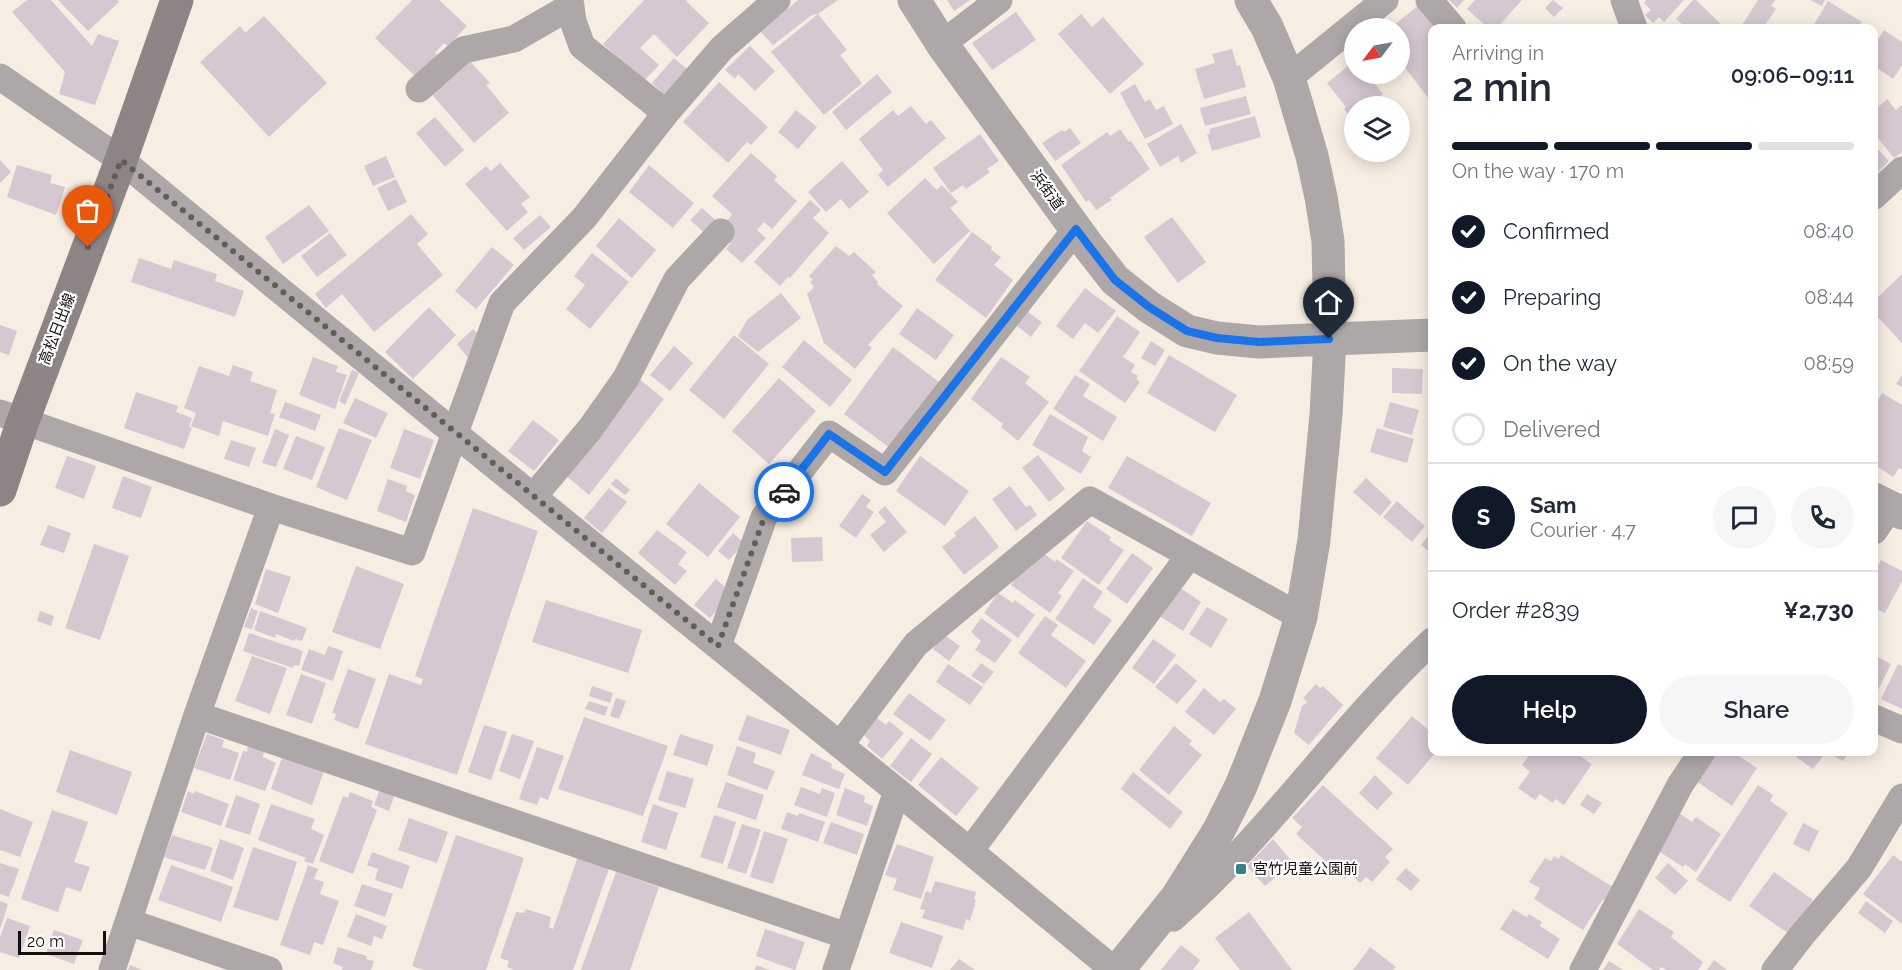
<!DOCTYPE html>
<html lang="en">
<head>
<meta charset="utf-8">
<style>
	:root { --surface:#fff; --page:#f6f6f7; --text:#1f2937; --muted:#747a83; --line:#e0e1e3; --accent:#111827 }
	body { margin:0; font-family:Raleway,"Noto Sans JP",sans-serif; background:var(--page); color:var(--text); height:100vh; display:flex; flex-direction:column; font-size:22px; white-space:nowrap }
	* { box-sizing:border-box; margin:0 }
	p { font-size:20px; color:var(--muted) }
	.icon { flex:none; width:33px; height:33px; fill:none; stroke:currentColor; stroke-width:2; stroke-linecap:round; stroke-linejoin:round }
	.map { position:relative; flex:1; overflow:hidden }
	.panel { position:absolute; left:1428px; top:24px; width:450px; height:732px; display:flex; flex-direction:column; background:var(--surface); border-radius:12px; box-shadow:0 3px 15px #0003 }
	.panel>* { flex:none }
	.needle { width:39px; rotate:238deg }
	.tools { position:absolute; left:1344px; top:18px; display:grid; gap:12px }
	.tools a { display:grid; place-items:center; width:66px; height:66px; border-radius:50%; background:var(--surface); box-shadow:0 3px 15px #0003; font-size:30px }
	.scale { position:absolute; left:18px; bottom:15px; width:88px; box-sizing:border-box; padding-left:6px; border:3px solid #120f0c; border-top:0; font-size:16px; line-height:21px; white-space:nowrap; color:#120f0c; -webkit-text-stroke:4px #fff; paint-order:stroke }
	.pin { position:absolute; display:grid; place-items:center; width:51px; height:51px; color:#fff; margin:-62px -26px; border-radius:50% 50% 50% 0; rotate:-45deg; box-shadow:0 0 6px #0007 }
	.pin .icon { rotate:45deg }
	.courier { position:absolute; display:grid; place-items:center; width:60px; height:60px; margin:-30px; border:4px solid #1a73e8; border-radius:50%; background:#fff; color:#222; box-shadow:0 2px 8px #0007 }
	.head em { font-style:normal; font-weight:600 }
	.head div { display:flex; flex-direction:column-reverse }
	.head { display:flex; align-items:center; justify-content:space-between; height:102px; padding:0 24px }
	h1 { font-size:39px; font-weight:600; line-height:45px }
	.bar { display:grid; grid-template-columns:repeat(4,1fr); gap:9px 6px; align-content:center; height:72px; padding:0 24px }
	.bar i { height:8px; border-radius:4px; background:var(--line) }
	.bar .selected { background:var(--accent) }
	.bar p { grid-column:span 4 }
	.line { display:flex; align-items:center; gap:15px; padding:0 24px; border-top:2px solid var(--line) }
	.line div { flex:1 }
	.round { display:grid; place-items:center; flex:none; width:63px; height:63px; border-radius:32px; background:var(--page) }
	ol { padding:0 24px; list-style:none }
	li { display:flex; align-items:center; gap:18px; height:66px }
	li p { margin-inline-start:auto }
	li .icon { padding:6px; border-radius:50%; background:var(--accent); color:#fff; stroke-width:4 }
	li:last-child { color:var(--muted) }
	li i { width:33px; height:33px; border:3px solid var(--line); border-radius:50% }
	.action { display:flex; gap:12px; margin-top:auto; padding:12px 24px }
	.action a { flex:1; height:69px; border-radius:36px; background:var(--accent); color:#fff; font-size:24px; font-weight:600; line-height:69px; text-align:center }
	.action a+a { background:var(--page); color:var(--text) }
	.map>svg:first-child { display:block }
	.building { fill:#d5c8d0 }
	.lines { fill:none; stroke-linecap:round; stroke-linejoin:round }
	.minor { stroke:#ada7a8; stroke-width:27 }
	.tertiary { stroke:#ada7a8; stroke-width:33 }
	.secondary { stroke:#8d8486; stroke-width:33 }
	.done { stroke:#625d57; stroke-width:6; stroke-dasharray:0 10.8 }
	.route { stroke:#1a73e8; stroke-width:8 }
	.poi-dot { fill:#398188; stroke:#fff; stroke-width:2 }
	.labels { text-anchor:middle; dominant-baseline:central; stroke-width:4.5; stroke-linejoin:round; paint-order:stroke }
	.street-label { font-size:15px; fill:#120f0c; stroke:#fff }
	.poi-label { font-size:15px; fill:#120f0c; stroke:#fff; text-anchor:start }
</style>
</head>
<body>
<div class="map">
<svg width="1902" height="970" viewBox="0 0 1902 970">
	<rect width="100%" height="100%" fill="#f7eee3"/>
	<path class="building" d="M27 0H51L92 46 98 34 119 41 95 105 59 94 65 72 12 12Z
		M58 0H117L119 2 88 31Z
		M412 0H439L467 26 448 46 444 43 435 53 438 56 417 78 375 38Z
		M644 0H687L686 1 709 23 677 57 654 34 640 48 659 65 643 82 603 44Z
		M798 0H838L818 14 812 15 773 45 761 32Z
		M947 0H970L954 11Z
		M1449 0H1464L1457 8Z
		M1475 0H1522L1497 28H1488L1467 9Z
		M1553 0 1563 8 1554 17 1545 8Z
		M1646 0H1684L1664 22 1659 17 1653 23 1645 15 1651 10 1644 3Z
		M1693 0H1696L1720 23 1715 28H1687L1676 19Z
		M1758 0H1775L1771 6 1776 9 1763 28H1740Z
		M1810 0H1825L1822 6Z
		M1828 1 1862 22 1857 28H1817L1813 26Z
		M1418 6 1435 28H1432V103L1400 61V28H1390Z
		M1016 12 1036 40 992 70 972 43Z
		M818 14 847 50 840 55 862 83 824 115 771 52Z
		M1081 14 1092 27 1103 17 1144 64 1110 94 1058 34Z
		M264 16 327 83 269 137 200 62 240 26 245 33Z
		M1884 30 1902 42V65L1893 79 1874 66V46Z
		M750 46 775 71 755 91 738 74 735 79 725 70Z
		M1232 49 1237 66 1240 65 1246 87 1204 99 1195 69 1215 63 1212 54Z
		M467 58 490 83 486 85 509 113 474 143 429 91Z
		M674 58 689 71 667 97 652 83Z
		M1354 61V74H1367L1383 94 1368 106H1354V118L1352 120 1344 109 1346 107 1327 83Z
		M877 74 892 92 846 130 832 112Z
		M719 82 768 127 751 145 747 142 728 163 683 122Z
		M1135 84 1145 102 1150 99 1156 110 1164 106 1173 124 1145 139 1120 93Z
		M1246 96 1251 114 1205 126 1200 108Z
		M1887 99 1896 110 1902 105V152L1894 158 1878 138 1874 142V111Z
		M911 106 926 124 931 120 946 138 888 187 878 175 883 170 859 139 893 110 898 116Z
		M796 110 817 127 798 149 778 132Z
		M1255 116 1261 137 1212 151 1207 134H1210L1209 129Z
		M435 117 464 150 445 167 416 133Z
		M1181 124 1197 153 1181 163 1178 156 1160 167 1147 144Z
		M1070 128 1081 143 1055 161 1042 143 1062 130 1064 132Z
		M1120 129 1129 142 1131 141 1150 169 1110 198 1112 200 1096 210 1089 200 1086 202 1061 165 1107 132 1110 136Z
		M980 134 999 161 987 169 990 172 966 189 963 185 951 193 933 168Z
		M1874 145 1889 161 1874 176Z
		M751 153 777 176 774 180 797 201 772 229 764 222 757 230 766 238 742 263 726 249 731 243 725 238 734 228 727 221 732 214 712 196Z
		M386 156 395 177 373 186 364 166Z
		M0 160 11 172 0 183Z
		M842 161 869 192 849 209 841 199 826 212 808 192Z
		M500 163 530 197 521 204 528 212 507 231 465 184 486 166 491 171Z
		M17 165 52 175 50 183 65 187 56 215 7 197Z
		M649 165 694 203 673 228 629 192Z
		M925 178 937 190 942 185 958 202 950 208 970 231 934 264 887 213Z
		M396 179 407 202 388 211 377 188Z
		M810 200 821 210 813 218 829 233 790 278 788 277 780 286 754 262Z
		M309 205 329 231 283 264 265 237Z
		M702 208 719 223 707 235 690 220Z
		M411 214 428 234 417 244 443 275 374 332 342 294 326 308 315 294Z
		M540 215 551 227 524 250 513 238Z
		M1172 217 1206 262 1178 283 1144 237Z
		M619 218 656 250 632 278 596 246Z
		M972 232 992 247 991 250 1001 257 994 265 1013 280 986 318 935 280Z
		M330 233 347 255 317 277 301 256Z
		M836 246 849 256 854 252 876 272 872 275 878 282 877 284 903 306 868 345 872 348 855 369 824 343 807 294 814 287 810 282 813 280 809 276Z
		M492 247 514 265 476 309 455 291Z
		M592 253 629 282 590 329 566 309 585 285 574 276Z
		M139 258 171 269 174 260 217 274 215 281 244 291 235 317 131 282Z
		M1902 274V343L1874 313V301Z
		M1085 288 1116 311 1098 333 1085 323 1073 339 1056 326Z
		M781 293 801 318 758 352 738 336 747 320Z
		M429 307 456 335 413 379 385 352Z
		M1021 307 1042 322 1031 337 1011 321Z
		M917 308 954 335 936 360 899 334Z
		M1117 316 1140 332 1123 357 1135 365 1131 372 1138 376 1136 379 1140 382 1125 403 1079 371Z
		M0 325 17 331 9 355 0 352Z
		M473 329 480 336 468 358 457 344Z
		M734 335 769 364 724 419 689 390Z
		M804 340 852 380 830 407 782 367Z
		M1151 341 1165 350 1155 366 1141 358Z
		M674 346 693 363 670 391 650 375Z
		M893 347 943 385 894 451 844 414Z
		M1169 355 1237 395 1215 432 1147 393Z
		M313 357 338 366 336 372 347 375 335 409 299 395Z
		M1001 357 1030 377 1025 383 1049 402 1018 441 1001 427 1003 424 971 399Z
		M233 365 253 372 250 381 277 390 270 413 275 414 268 436 223 421 219 436 191 426 196 413 184 408 199 366 229 376Z
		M1392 368 1423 369 1422 394 1392 393Z
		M352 370 359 373 345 405 339 401Z
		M1075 375 1090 384 1083 396 1117 417 1103 441 1053 409Z
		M1902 375V387L1896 384Z
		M638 378 664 399 589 495 563 473Z
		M779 378 816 411 769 464 732 431Z
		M136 392 178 406 176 412 192 418 189 427 192 428 184 449 124 428Z
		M1882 393 1902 405V470L1899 468 1893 477 1874 464V407Z
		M355 398 388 413 376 438 343 423Z
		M285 402 321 415 315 431 279 417Z
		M1390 402 1419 410 1412 435 1383 427Z
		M1050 414 1088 437 1082 451 1091 457 1081 474 1032 445Z
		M533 420 559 440 534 471 508 451Z
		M339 428 372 440 347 500 316 487Z
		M1377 428 1414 439 1407 463 1370 452Z
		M275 429 289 435 276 467 262 463Z
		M404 429 434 440 420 479 390 468Z
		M296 436 325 447 312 480 283 469Z
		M231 440 256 448 249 467 224 459Z
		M1038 455 1065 489 1049 502 1022 468Z
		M67 456 96 466 84 499 55 488Z
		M920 456 969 491 945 526 896 491Z
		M1127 456 1211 503 1192 536 1108 488Z
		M123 476 152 487 141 518 112 508Z
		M616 478 630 490 625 495 611 484Z
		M1366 478 1392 502 1380 516 1353 492Z
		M388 479 407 486 406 491 415 495 406 522 377 511Z
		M699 483 740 517 708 557 666 524Z
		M1010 486 1026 507 1030 505 1037 515 1016 531 992 499Z
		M609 488 627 502 602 533 584 518Z
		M862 494 871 500 866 507 874 512 856 538 839 526Z
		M1397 501 1425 526 1412 542 1383 517Z
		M885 506 907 532 884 552 870 535 886 522 878 512Z
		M473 508 538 531 457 775 365 744 389 674 421 685 423 679 415 676Z
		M975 516 999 547 964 575 942 547 956 536 954 533Z
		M1087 521 1111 537 1109 540 1124 550 1099 585 1061 558Z
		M48 525 71 533 64 553 40 545Z
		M657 530 687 552 678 564 687 571 675 585 638 553Z
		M1432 531V554L1421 545Z
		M733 533 744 543 729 560 718 551Z
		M822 537 823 561 792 562 791 538Z
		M94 544 129 556 100 640 65 628Z
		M1042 552 1055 562 1056 559 1074 571 1058 593 1062 596 1050 613 1011 585 1025 563 1031 567Z
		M1132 553 1153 568 1127 604 1106 589Z
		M1881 560 1902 571V581L1885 613 1874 608V568L1876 569Z
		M356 566 404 584 380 649 332 632Z
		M266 569 291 577 278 613 255 604Z
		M1083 578 1103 592 1093 607 1112 620 1094 645 1055 619Z
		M716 579 732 593 710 618 694 605Z
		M1179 587 1201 602 1183 631 1161 617Z
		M998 593 1013 603 1015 600 1035 615 1018 638 984 613Z
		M546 600 642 630 628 673 532 642Z
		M1207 607 1228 619 1211 648 1189 634Z
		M251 608 258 611 252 629 244 627Z
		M40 611 54 616 51 626 37 621Z
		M260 611 307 628 302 641 295 639 294 641 276 634 275 638 254 630Z
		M1045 616 1058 625 1051 635 1086 661 1066 688 1018 653Z
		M981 618 1012 640 995 663 975 650 981 641 971 632Z
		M249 633 303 651 299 666 294 665 293 668 243 651Z
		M944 635 960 646 949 661 933 649Z
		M1153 639 1176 655 1154 684 1132 668Z
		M328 646 343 651 333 681 301 670 309 649 325 655Z
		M1874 655 1891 664 1875 696 1874 695Z
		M252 656 287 668 270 714 235 701Z
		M981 663 994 672 984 684 971 676Z
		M1176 663 1197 681 1177 704 1155 687Z
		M948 664 983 687 970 705 936 682Z
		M1898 664 1902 666V709L1881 699Z
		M348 669 376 679 358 729 334 720 336 714 332 713Z
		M301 674 326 683 312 724 286 715Z
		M1316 684 1320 688 1323 686 1343 705 1309 745 1294 733 1302 706 1307 702 1303 698Z
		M592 686 613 693 610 703 589 696Z
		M1204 688 1220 702 1224 699 1236 709 1214 735 1185 712Z
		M909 693 946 720 930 741 893 714Z
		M616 698 626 701 619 719 610 716Z
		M589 701 608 707 605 716 585 709Z
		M747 715 790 730 781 755 738 740Z
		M1412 716 1432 733V752H1436L1408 785 1376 758Z
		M584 717 668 746 643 816 558 789Z
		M876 717 886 725 889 721 904 733 882 759 867 746 870 741 863 734Z
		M484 725 507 732 491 780 468 772Z
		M1174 726 1192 741 1189 744 1202 755 1169 795 1139 770Z
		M207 734 224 740 222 747 239 753 230 780 194 768Z
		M512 734 534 741 520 779 499 771Z
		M680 734 714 745 707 766 673 755Z
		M911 738 932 754 911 782 890 766Z
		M248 746 264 751 263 757 276 763 265 791 233 780 243 751 247 752Z
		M737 746 756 753 753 763 775 771 767 790 727 775Z
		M537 747 564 756 548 800 540 797 537 805 519 799Z
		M70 750 132 772 117 815 56 792Z
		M1532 752H1574L1592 764 1564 805 1556 799 1553 803 1540 794 1535 800 1518 788 1530 772 1522 765Z
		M1714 752H1733L1757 768 1732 806 1689 776Z
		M1800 752H1826L1813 769 1796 757Z
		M1832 752H1843L1848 754 1843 761 1830 754Z
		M811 753 832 764 831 768 845 774 839 789 802 775Z
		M283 755 324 771 312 805 271 789Z
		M941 757 979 788 956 816 918 785Z
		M667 771 694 779 685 808 658 800Z
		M1133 772 1183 812 1170 829 1121 789Z
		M1375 775 1393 793 1377 810 1359 793Z
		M726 782 764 795 756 820 717 807Z
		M1323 785 1393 849 1385 857 1390 862 1372 882 1366 877 1360 883 1350 874 1345 879 1296 834 1302 827 1292 818Z
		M1758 785 1773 795 1770 801 1788 813 1730 902 1696 880Z
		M381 786 396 791 389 811 374 805Z
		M801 787 820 794 822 788 835 793 827 817 794 805Z
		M845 788 865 796 864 802 873 806 867 826 836 815Z
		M188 791 194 794 195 791 229 804 221 826 181 812Z
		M350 792 373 801 371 807 377 810 353 874 319 861 343 796 348 798Z
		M1587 794 1602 803 1594 814 1580 805Z
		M236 795 260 804 250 835 225 827Z
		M271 804 315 819 311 829 324 835 313 864 304 861 306 858 258 840Z
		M653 804 678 813 666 850 641 842Z
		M0 809 33 822 20 857 0 850Z
		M52 810 88 822 74 862 90 867 81 892 66 887 58 912 21 899Z
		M787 812 798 816 799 813 825 822 818 842 781 829Z
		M1679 813 1692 822 1696 817 1721 834 1696 872 1685 864 1683 867 1652 847Z
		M714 815 736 822 723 864 700 857Z
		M409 818 448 832 437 863 398 850Z
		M831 822 864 834 857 855 823 843Z
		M1803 823 1819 831 1809 852 1793 844Z
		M742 824 761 830 746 874 727 868Z
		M764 831 788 839 773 884 750 877Z
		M172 835 213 848 205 870 164 857Z
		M456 835 524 858 486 970H424L412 966Z
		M220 839 244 848 233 880 210 871Z
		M1273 839 1293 863 1265 886 1247 866Z
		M897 844 934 857 921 899 893 890 897 879 885 875Z
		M253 847 297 862 278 921 233 907Z
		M372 852 410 866 402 889 375 880 378 869 367 865Z
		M1561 855 1613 887 1605 900 1603 899 1583 930 1534 899 1540 888 1529 882 1545 858 1551 861 1554 856 1559 859Z
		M1893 855 1902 862V924L1863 894Z
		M578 856 610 866 573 970H515L507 967 509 961 500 958 516 912 524 913 526 909 551 917 549 927 553 929Z
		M0 863 19 869 9 897 0 894Z
		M1668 863 1688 881 1675 895 1655 878Z
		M171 865 233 887 221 922 158 900Z
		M308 865 318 869 314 879 324 882 320 894 339 901 323 945 314 942 310 955 280 945Z
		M1406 868 1420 880 1411 891 1396 879Z
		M616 872 659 887 630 970H581Z
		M1774 872 1813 900 1789 934 1749 906Z
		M935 881 976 892 974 899 976 900 970 921 966 919 963 930 922 918 925 910 920 909 926 891 931 893Z
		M362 884 393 894 385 917 354 906Z
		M0 901 8 904 1 927H0Z
		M1866 901 1893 921 1885 933 1858 913Z
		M1513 909 1527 917 1529 914 1542 922 1540 926 1560 939 1548 959 1500 929Z
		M1639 909 1674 932 1671 937 1703 962 1698 970H1667L1661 967 1659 970H1653L1617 944Z
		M1249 912 1292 970H1240L1215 938Z
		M356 914 387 926 382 939 374 936 371 946 347 937Z
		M7 918 30 926 19 958 0 952V937Z
		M901 922 943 936 932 968 889 953Z
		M765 929 805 942 795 970 756 956Z
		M54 930 83 940 74 964 46 954Z
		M1181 945 1200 960 1193 970H1161Z
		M338 947 367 956 366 959 374 961 371 970H342L343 967 333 963Z
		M1370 947 1396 967 1393 970H1353Z
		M959 959 975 970H950Z
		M1714 960 1727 970H1707Z
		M1609 961 1623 970H1603Z
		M130 965 143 970H128Z
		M756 965 770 970H755Z"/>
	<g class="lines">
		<path class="minor" d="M570 0 573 21 582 46 666 113
			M1429 0 1453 28
			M1624 0 1634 28
			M942 44 999 0
			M0 77 121 160 453 432 897 791 1114 970
			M1289 78 1385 0
			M419 89 463 50 514 39 571 6
			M1874 196 1902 170
			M0 413 271 507 197 715 112 970
			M533 497 590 429 626 378 677 279 721 232
			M271 507 412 552 502 303 584 218 666 113 722 48 777 0
			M1874 531 1890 508
			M718 646 764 517 829 434 885 472 1076 229
			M197 715 847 936
			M1874 718 1902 730
			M840 745 916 644 1090 500 1301 617
			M970 851 1189 556
			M1173 918C1268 835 1340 727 1432 641
			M129 922 269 970
			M836 970 897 791
			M1583 970 1680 785 1702 752
			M1775 970 1802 935 1859 868 1902 797"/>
		<path class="tertiary" d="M914 0 942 44 1086 243 1115 280 1149 307 1187 331 1217 338 1259 342 1432 335
			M1874 499 1902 513
			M1118 970 1177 897 1219 830 1241 786 1275 701 1301 617 1314 540 1326 415 1330 339 1328 241 1321 197 1312 156 1289 78 1267 27 1251 0"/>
		<path class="secondary" d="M0 490 23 421 121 160 177 0"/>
	</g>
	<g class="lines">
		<path class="done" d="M88 247 121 160 718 646 764 518 784 492"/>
		<path class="route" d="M784 492 829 434 885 472 1076 229 1115 280 1149 307 1187 331 1217 338 1259 342 1329 339"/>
	</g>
	<rect class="poi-dot" x="1235" y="863" width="12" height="12" rx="3"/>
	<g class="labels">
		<g class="street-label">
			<text transform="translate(1047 190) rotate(54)">浜街道</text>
			<text transform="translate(57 329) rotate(-69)">高松日出線</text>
		</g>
		<g class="poi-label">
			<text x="1253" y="869">宮竹児童公園前</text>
		</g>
	</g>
</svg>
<div class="tools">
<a><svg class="needle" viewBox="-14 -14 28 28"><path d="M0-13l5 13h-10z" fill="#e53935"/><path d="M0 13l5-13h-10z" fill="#747a83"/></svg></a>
<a><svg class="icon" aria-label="layers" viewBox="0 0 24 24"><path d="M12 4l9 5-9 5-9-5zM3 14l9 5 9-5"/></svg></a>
</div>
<div class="scale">20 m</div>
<div class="pin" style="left:88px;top:247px;background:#ea580c"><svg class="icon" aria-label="bag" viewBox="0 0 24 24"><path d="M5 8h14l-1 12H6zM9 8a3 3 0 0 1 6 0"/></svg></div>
<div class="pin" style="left:1329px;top:339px;background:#1f2937"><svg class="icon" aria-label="home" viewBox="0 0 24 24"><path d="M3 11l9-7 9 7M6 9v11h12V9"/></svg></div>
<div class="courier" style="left:784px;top:492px"><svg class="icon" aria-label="car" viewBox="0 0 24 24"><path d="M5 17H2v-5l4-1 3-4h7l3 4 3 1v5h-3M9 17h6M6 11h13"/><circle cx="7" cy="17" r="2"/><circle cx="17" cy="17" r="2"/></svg></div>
<section class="panel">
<div class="head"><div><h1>2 min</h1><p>Arriving in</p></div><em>09:06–09:11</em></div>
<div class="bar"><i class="selected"></i><i class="selected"></i><i class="selected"></i><i></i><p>On the way · 170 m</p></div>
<ol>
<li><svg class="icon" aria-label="check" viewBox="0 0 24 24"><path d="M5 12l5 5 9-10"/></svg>Confirmed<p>08:40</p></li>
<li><svg class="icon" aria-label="check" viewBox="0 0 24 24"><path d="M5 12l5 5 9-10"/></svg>Preparing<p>08:44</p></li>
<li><svg class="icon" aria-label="check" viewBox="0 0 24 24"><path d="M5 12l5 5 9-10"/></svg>On the way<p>08:59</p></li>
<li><i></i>Delivered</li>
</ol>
<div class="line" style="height:108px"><b class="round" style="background:var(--accent);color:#fff">S</b><div><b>Sam</b><p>Courier · 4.7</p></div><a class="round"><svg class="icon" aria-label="chat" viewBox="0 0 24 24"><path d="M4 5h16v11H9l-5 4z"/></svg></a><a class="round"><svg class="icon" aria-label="phone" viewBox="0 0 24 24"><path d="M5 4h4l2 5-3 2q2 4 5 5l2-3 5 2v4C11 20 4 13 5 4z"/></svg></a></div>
<div class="line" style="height:78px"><div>Order #2839</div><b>¥2,730</b></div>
<div class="action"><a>Help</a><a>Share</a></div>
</section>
</div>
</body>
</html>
